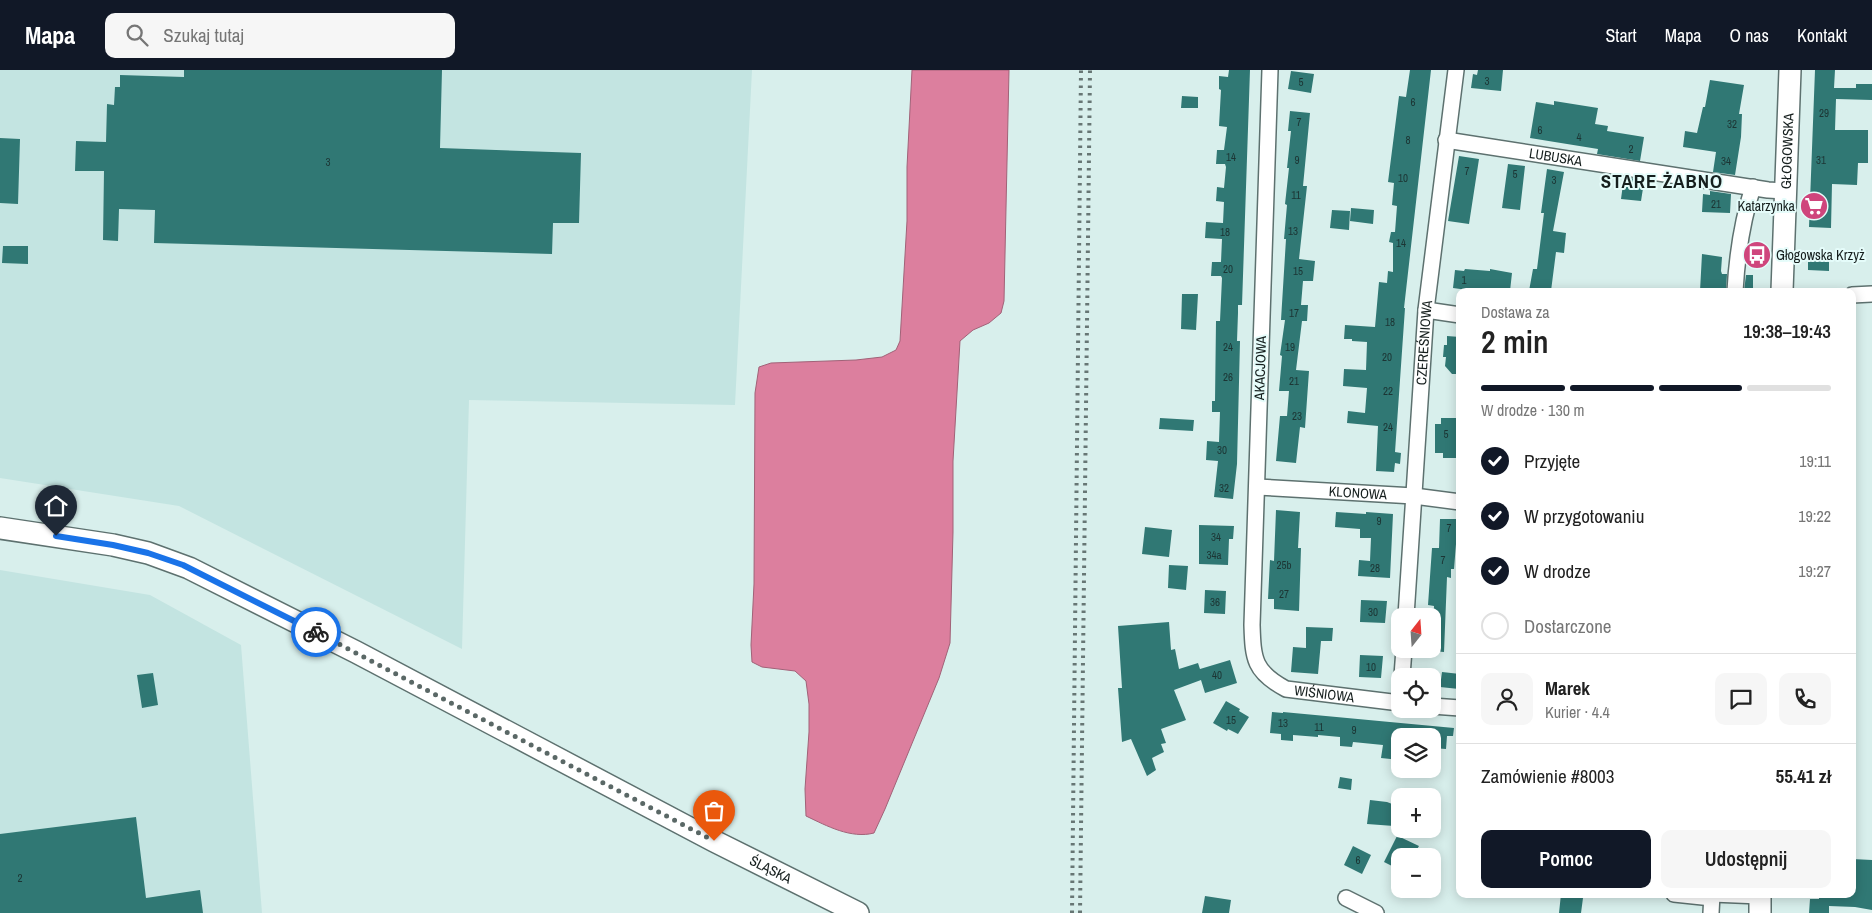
<!DOCTYPE html>
<html lang="pl">
<head>
<meta charset="utf-8">
<style>
	:root { --surface:#fff; --page:#f6f6f6; --text:#222; --muted:#767676; --line:#e0e0e0; --accent:#111827 }
	body { margin:0; font-family:"Archivo Narrow",sans-serif; background:var(--page); color:var(--text); height:100vh; display:flex; flex-direction:column; font-size:19px; white-space:nowrap }
	* { box-sizing:border-box; margin:0 }
	p { font-size:16px; color:var(--muted) }
	.icon { flex:none; width:28px; height:28px; fill:none; stroke:currentColor; stroke-width:2; stroke-linecap:round; stroke-linejoin:round }
	.map { position:relative; flex:1; overflow:hidden }
	.drawer { position:absolute; left:1456px; top:218px; width:400px; height:610px; display:flex; flex-direction:column; background:var(--surface); border-radius:10px; box-shadow:0 2px 12px #0003 }
	.drawer>* { flex:none }
	.needle { width:32px; rotate:17deg }
	.buttons { position:absolute; left:1391px; top:538px; display:grid; gap:10px }
	.buttons a { display:grid; place-items:center; width:50px; height:50px; border-radius:10px; background:var(--surface); box-shadow:0 2px 12px #0003; font-size:25px }
	.pin { position:absolute; display:grid; place-items:center; width:42px; height:42px; color:#fff; margin:-51px -21px; border-radius:50% 50% 50% 0; rotate:-45deg; box-shadow:0 0 5px #0007 }
	.pin .icon { rotate:45deg }
	.courier { position:absolute; display:grid; place-items:center; width:50px; height:50px; margin:-25px; border:4px solid #1a73e8; border-radius:50%; background:#fff; color:#222; box-shadow:0 1px 6px #0007 }
	.head em { font-style:normal; font-weight:600 }
	.head div { display:flex; flex-direction:column-reverse }
	.head { display:flex; align-items:center; justify-content:space-between; height:85px; padding:0 25px }
	h1 { font-size:32px; font-weight:600; line-height:38px }
	.bar { display:grid; grid-template-columns:repeat(4,1fr); gap:8px 5px; align-content:center; height:60px; padding:0 25px }
	.bar i { height:6px; border-radius:4px; background:var(--line) }
	.bar .on { background:var(--accent) }
	.bar p { grid-column:span 4 }
	.line { display:flex; align-items:center; gap:12px; padding:0 25px; border-top:1px solid var(--line) }
	.line div { flex:1 }
	.round { display:grid; place-items:center; flex:none; width:52px; height:52px; border-radius:10px; background:var(--page) }
	ol { padding:0 25px; list-style:none }
	li { display:flex; align-items:center; gap:15px; height:55px }
	li p { margin-inline-start:auto }
	li .icon { padding:5px; border-radius:50%; background:var(--accent); color:#fff; stroke-width:4 }
	li:last-child { color:var(--muted) }
	li i { width:28px; height:28px; border:2px solid var(--line); border-radius:50% }
	.cta { display:flex; gap:10px; margin-top:auto; padding:10px 25px }
	.cta a { flex:1; height:58px; border-radius:10px; background:var(--accent); color:#fff; font-size:20px; font-weight:600; line-height:58px; text-align:center }
	.cta a+a { background:var(--page); color:var(--text) }
	header { display:flex; align-items:center; gap:30px; box-sizing:border-box; height:70px; padding:0 25px; background:var(--accent); color:#fff }
	header strong { font-size:24px }
	nav { display:flex; gap:28px; margin-inline-start:auto; font-size:18px }
	.search { width:350px; height:45px; background:var(--page); display:flex; align-items:center; gap:12px; box-sizing:border-box; padding:0 18px; border-radius:10px; color:var(--muted); font-size:19px }
	.map>svg:first-child { display:block }
	.built { fill:#c3e4e1 }
	.water { fill:#dc7f9e; stroke:#a16278 }
	.building { fill:#307874 }
	.lines { fill:none; stroke-linecap:round; stroke-linejoin:round }
	.street-casing { stroke:#5d716f; stroke-width:18 }
	.secondary-casing { stroke:#5d716f; stroke-width:24 }
	.street { stroke:#fff; stroke-width:15 }
	.secondary { stroke:#fff; stroke-width:21 }
	.rail { stroke:#677674; stroke-width:4; stroke-dasharray:2.5 5; stroke-linecap:butt }
	.done { stroke:#5a6866; stroke-width:5; stroke-dasharray:0 9 }
	.route { stroke:#1a73e8; stroke-width:6 }
	.labels { text-anchor:middle; dominant-baseline:central; stroke-width:4; stroke-linejoin:round; paint-order:stroke }
	.number-label { font-size:11px; fill:#1c3534 }
	.street-label { font-size:14px; fill:#161f1e; stroke:#e5fcfa }
	.poi-label { font-size:14px; fill:#161f1e; stroke:#e5fcfa; text-anchor:end }
	.district-label { font-size:19px; font-weight:bold; letter-spacing:1px; fill:#161f1e; stroke:#e5fcfa }
</style>
</head>
<body>
<header>
<strong>Mapa</strong>
<div class="search"><svg class="icon" aria-label="search" viewBox="0 0 24 24"><circle cx="10" cy="10" r="6"/><path d="M15 15l6 6"/></svg>Szukaj tutaj</div>
<nav><a>Start</a><a>Mapa</a><a>O nas</a><a>Kontakt</a></nav>
</header>
<div class="map">
<svg width="1872" height="843" viewBox="0 0 1872 843">
	<rect width="100%" height="100%" fill="#d8efec"/>
	<path class="built" d="M0 0H752L735 335 469 330 462 579 179 436 0 408Z
		M0 500 150 525 241 575 262 843H0Z"/>
	<path class="water" d="M912 0H1009L1004 231 1001 243 989 253 973 260 960 271 953 391V462L950 573 939 608 885 739 874 763C851 769 827 756 806 746L805 719 809 662V634L806 611 795 601 762 597 752 592 751 575 754 514 755 323 759 297 771 293 856 290 882 287 896 280 900 271 907 151V97Z"/>
	<path class="building" d="M184 0H442L440 78 581 83 579 153H553L552 184 154 173 155 140 119 139 118 171 103 170 104 101H75L76 71 106 72 107 34 114 35 115 17H120V5L184 7Z
		M1229 0H1250L1242 235H1238V243L1237 271H1240L1237 394 1233 429 1214 427 1218 391 1206 390 1207 371 1219 372 1220 342H1212V331H1215L1216 251H1220L1222 208 1221 206H1211L1212 192H1221L1222 169 1205 168 1206 152 1223 153 1224 132 1216 131 1217 117 1224 118 1226 97 1225 94H1216L1217 80H1224L1227 57 1219 56 1221 20 1219 19V6L1228 7Z
		M1410 0H1431L1404 238H1405L1395 382 1401 383 1400 394 1395 393 1394 402 1376 401 1378 356 1347 353 1348 341 1365 343 1367 318 1343 316 1344 299 1366 300 1367 272 1352 271V269H1344L1345 255 1375 257 1379 212 1387 213 1388 201 1393 202V173L1389 172 1391 162H1395L1397 136 1392 135 1394 113 1388 112 1399 26 1406 27Z
		M1478 0H1503L1501 21 1471 18 1473 4 1477 5Z
		M1815 0H1835L1834 18H1856V14H1872V30L1836 29 1835 60H1868V93H1858L1857 115 1832 114 1831 158 1809 157Z
		M1291 1 1314 4 1311 23 1288 19Z
		M1710 10 1744 15 1739 44H1742L1741 67 1735 105 1713 102 1716 82 1683 77 1685 61 1697 63 1703 37H1705Z
		M1182 26 1198 27V38H1181Z
		M1554 31 1598 38 1595 54 1608 56 1607 61 1644 67 1640 91 1597 84 1598 79 1530 68 1536 32 1554 35Z
		M1290 41 1310 43 1303 116H1307L1299 189 1315 191 1313 211H1303L1301 235H1308L1307 251H1302L1296 300 1309 301 1305 358 1300 357 1296 393 1276 391 1280 346H1287L1289 321H1279L1282 286 1280 285 1285 250H1281L1286 169H1284L1287 135 1285 134 1289 98H1287L1291 61H1288Z
		M0 68 20 69 18 134 0 133Z
		M1459 86 1479 89 1469 154 1448 151Z
		M1508 94 1525 96 1520 140 1502 138Z
		M1547 99 1564 102 1553 161 1566 163 1564 183 1556 182 1551 221H1529L1533 199H1537L1544 143H1541Z
		M1624 107 1637 109V111L1644 112 1641 131 1621 129Z
		M1710 121 1731 124 1730 143 1702 142 1703 124 1710 125Z
		M1351 138 1374 140 1373 154 1350 151Z
		M1332 140 1350 141 1349 160 1330 158Z
		M3 176H28V194L2 193Z
		M1808 181 1829 182V201L1808 200Z
		M1702 184 1722 187 1721 201 1722 204H1727L1726 221H1700Z
		M1465 199 1490 201V199L1512 203 1510 221H1475L1453 218 1455 200 1464 201Z
		M1746 205H1753V221H1744Z
		M1182 224H1198L1196 260 1181 259Z
		M1447 266 1460 267V304H1452L1445 296 1446 287H1443L1444 275H1447Z
		M1160 348 1194 350 1193 361 1159 359Z
		M1441 348H1460L1459 380H1456V388H1443V383H1435V354H1441Z
		M1276 440 1300 442 1298 478H1301L1299 541 1274 539V529H1268L1270 490 1274 491Z
		M1336 442 1366 444V442L1393 444 1390 508 1358 506 1359 490 1370 491 1371 468H1360V459L1335 457Z
		M1440 449H1458L1454 499H1451V508L1447 507 1444 582 1432 581 1434 536 1428 535 1432 478H1439Z
		M1199 455 1234 456 1233 469H1229L1228 495 1199 494Z
		M1145 457 1172 460 1169 487 1142 484Z
		M1169 495 1188 496 1186 520 1168 518Z
		M1205 520 1226 521 1225 544 1204 543Z
		M1361 530 1387 531 1385 553 1360 552Z
		M1169 552 1171 580 1175 579 1179 599 1198 593 1200 599 1230 590 1237 613 1205 623 1201 610 1174 620 1186 650 1161 659 1166 673 1161 674 1164 682 1152 688 1156 700 1147 706 1131 669 1122 672 1118 618H1122L1118 556Z
		M1306 557 1333 558 1332 571H1321L1318 604 1291 602 1293 577 1306 578Z
		M1360 585 1383 586 1381 608 1359 607Z
		M1442 602 1460 604 1459 619 1440 617Z
		M153 603 158 635 142 638 137 605Z
		M1226 631 1240 639 1239 641 1249 647 1238 664 1228 659 1227 661 1213 653Z
		M1272 642 1283 643V642L1454 658 1453 666H1447L1446 679 1432 678V666H1400V690L1381 688 1383 675 1353 672 1352 677 1340 676V667L1318 665V667L1293 665V671L1281 670V664L1270 663Z
		M1340 707 1352 709 1351 720 1338 718Z
		M1370 730 1387 732 1400 737 1394 756 1367 754Z
		M136 747 146 828 200 820 203 843H0V764Z
		M1400 760V767L1419 776 1413 786H1400V800L1384 792Z
		M1353 776 1371 785 1362 804 1344 795Z
		M1852 789 1872 790V840L1855 837 1829 836V843H1809L1810 829H1819V824H1852Z
		M1561 824H1577L1576 828H1583L1581 843H1559Z
		M1205 826 1231 830 1229 843H1202Z"/>
	<g class="lines">
		<defs>
			<g id="street">
				<path id="s1" d="M1270 0 1252 555C1253 589 1254 602 1286 619L1400 633"/>
				<path id="s2" d="M1446 70 1768 120 1785 121"/>
				<path d="M1735 221C1737 186 1742 151 1753 117"/>
				<path d="M1852 225 1872 224"/>
				<path d="M1426 240 1460 245"/>
				<path id="s3" d="M1257 417 1414 426 1460 432"/>
				<path id="s4" d="M1406 546 1426 240 1456 0"/>
				<path d="M1402 606 1404 579"/>
				<path d="M1432 636 1460 638"/>
				<path d="M1674 824 1712 828"/>
				<path d="M1712 824 1760 826"/>
				<path d="M1346 828 1376 843"/>
				<path d="M1711 843 1712 824"/>
			</g>
			<g id="secondary">
				<path id="s5" d="M1782 221 1790 0"/>
				<path id="s6" d="M0 458 113 475 148 483 189 498 356 582 714 771 858 843"/>
				<path d="M1760 843V824"/>
			</g>
		</defs>
		<use href="#street" class="street-casing"/>
		<use href="#secondary" class="secondary-casing"/>
		<use href="#street" class="street"/>
		<use href="#secondary" class="secondary"/>
		<path class="rail" d="M1072 843 1081 0
			M1080 843 1090 0"/>
	</g>
	<g class="lines">
		<path class="done" d="M316 562 714 771"/>
		<path class="route" d="M56 466 113 475 148 483 183 495 316 562"/>
	</g>
	<defs>
		<symbol id="supermarket-disc" viewBox="-11 -11 22 22"><circle r="9.5" fill="#cf457c" stroke="#e5fcfa"/><path d="M-6-5.5h2.5l.6 2H6L4.5 2H-2.5L-4.4-4H-6ZM-1.5 3.2a1.3 1.3 0 1 0 .1 0ZM3 3.2a1.3 1.3 0 1 0 .1 0Z" fill="#fff"/></symbol>
		<symbol id="bus-disc" viewBox="-11 -11 22 22"><circle r="9.5" fill="#cf457c" stroke="#e5fcfa"/><path d="M-5-6H5V4H4V6H2V4H-2V6H-4V4H-5ZM-3.5-4V0h7V-4ZM-3.5 1.2v1.5H-2V1.2ZM2 1.2v1.5H3.5V1.2Z" fill="#fff"/></symbol>
	</defs>
	<g fill-rule="evenodd">
		<use href="#supermarket-disc" x="1798" y="120" width="32" height="32"/>
		<use href="#bus-disc" x="1741" y="169" width="32" height="32"/>
	</g>
	<g class="labels">
		<g class="number-label">
			<text x="1487" y="11">3</text>
			<text x="1301" y="12">5</text>
			<text x="1413" y="32">6</text>
			<text x="1824" y="43">29</text>
			<text x="1299" y="52">7</text>
			<text x="1732" y="54">32</text>
			<text x="1540" y="60">6</text>
			<text x="1579" y="67">4</text>
			<text x="1408" y="70">8</text>
			<text x="1631" y="79">2</text>
			<text x="1231" y="87">14</text>
			<text x="1297" y="90">9</text>
			<text x="1821" y="90">31</text>
			<text x="1726" y="91">34</text>
			<text x="328" y="92">3</text>
			<text x="1467" y="101">7</text>
			<text x="1515" y="104">5</text>
			<text x="1403" y="108">10</text>
			<text x="1554" y="110">3</text>
			<text x="1296" y="125">11</text>
			<text x="1716" y="134">21</text>
			<text x="1293" y="161">13</text>
			<text x="1225" y="162">18</text>
			<text x="1401" y="173">14</text>
			<text x="1228" y="199">20</text>
			<text x="1298" y="201">15</text>
			<text x="1464" y="210">1</text>
			<text x="1294" y="243">17</text>
			<text x="1390" y="252">18</text>
			<text x="1228" y="277">24</text>
			<text x="1290" y="277">19</text>
			<text x="1387" y="287">20</text>
			<text x="1228" y="307">26</text>
			<text x="1294" y="311">21</text>
			<text x="1388" y="321">22</text>
			<text x="1297" y="346">23</text>
			<text x="1388" y="357">24</text>
			<text x="1446" y="364">5</text>
			<text x="1222" y="380">30</text>
			<text x="1224" y="418">32</text>
			<text x="1379" y="451">9</text>
			<text x="1449" y="458">7</text>
			<text x="1216" y="467">34</text>
			<text x="1214" y="485">34a</text>
			<text x="1443" y="490">7</text>
			<text x="1284" y="495">25b</text>
			<text x="1375" y="498">28</text>
			<text x="1284" y="524">27</text>
			<text x="1215" y="532">36</text>
			<text x="1373" y="542">30</text>
			<text x="1371" y="597">10</text>
			<text x="1217" y="605">40</text>
			<text x="1231" y="650">15</text>
			<text x="1283" y="653">13</text>
			<text x="1319" y="657">11</text>
			<text x="1354" y="660">9</text>
			<text x="1358" y="790">6</text>
			<text x="20" y="808">2</text>
		</g>
		<g class="street-label">
			<text stroke="none"><textPath href="#s5" startOffset="140">GŁOGOWSKA</textPath></text>
			<text stroke="none"><textPath href="#s2" startOffset="111">LUBUSKA</textPath></text>
			<text stroke="none"><textPath href="#s4" startOffset="274">CZEREŚNIOWA</textPath></text>
			<text transform="translate(1260 298) rotate(-88)">AKACJOWA</text>
			<text stroke="none"><textPath href="#s3" startOffset="101">KLONOWA</textPath></text>
			<text stroke="none"><textPath href="#s1" startOffset="672">WIŚNIOWA</textPath></text>
			<text stroke="none"><textPath href="#s6" startOffset="849">ŚLĄSKA</textPath></text>
		</g>
		<g class="poi-label">
			<text x="1795" y="136">Katarzynka</text>
			<text x="1776" y="185" text-anchor="start">Głogowska Krzyż</text>
		</g>
		<g class="district-label">
			<text x="1662" y="111">STARE ŻABNO</text>
		</g>
	</g>
</svg>
<div class="buttons">
<a><svg class="needle" viewBox="-14 -14 28 28"><path d="M0-13l5 13h-10z" fill="#e53935"/><path d="M0 13l5-13h-10z" fill="#767676"/></svg></a>
<a><svg class="icon" aria-label="locate" viewBox="0 0 24 24"><circle cx="12" cy="12" r="6"/><path d="M12 2v4M12 18v4M2 12h4M18 12h4"/></svg></a>
<a><svg class="icon" aria-label="layers" viewBox="0 0 24 24"><path d="M12 4l9 5-9 5-9-5zM3 14l9 5 9-5"/></svg></a>
<a>+</a>
<a>−</a>
</div>
<div class="pin" style="left:714px;top:771px;background:#ea580c"><svg class="icon" aria-label="bag" viewBox="0 0 24 24"><path d="M5 8h14l-1 12H6zM9 8a3 3 0 0 1 6 0"/></svg></div>
<div class="pin" style="left:56px;top:466px;background:#1f2937"><svg class="icon" aria-label="home" viewBox="0 0 24 24"><path d="M3 11l9-7 9 7M6 9v11h12V9"/></svg></div>
<div class="courier" style="left:316px;top:562px"><svg class="icon" aria-label="bike" viewBox="0 0 24 24"><circle cx="6" cy="16" r="4"/><circle cx="18" cy="16" r="4"/><path d="M6 16l4-8h5l3 8M10 8l3 8H6M13 5h3"/></svg></div>
<section class="drawer">
<div class="head"><div><h1>2 min</h1><p>Dostawa za</p></div><em>19:38–19:43</em></div>
<div class="bar"><i class="on"></i><i class="on"></i><i class="on"></i><i></i><p>W drodze · 130 m</p></div>
<ol>
<li><svg class="icon" aria-label="check" viewBox="0 0 24 24"><path d="M5 12l5 5 9-10"/></svg>Przyjęte<p>19:11</p></li>
<li><svg class="icon" aria-label="check" viewBox="0 0 24 24"><path d="M5 12l5 5 9-10"/></svg>W przygotowaniu<p>19:22</p></li>
<li><svg class="icon" aria-label="check" viewBox="0 0 24 24"><path d="M5 12l5 5 9-10"/></svg>W drodze<p>19:27</p></li>
<li><i></i>Dostarczone</li>
</ol>
<div class="line" style="height:90px"><a class="round"><svg class="icon" aria-label="person" viewBox="0 0 24 24"><circle cx="12" cy="8" r="4"/><path d="M4 21q1-7 8-7t8 7"/></svg></a><div><b>Marek</b><p>Kurier · 4.4</p></div><a class="round"><svg class="icon" aria-label="chat" viewBox="0 0 24 24"><path d="M4 5h16v11H9l-5 4z"/></svg></a><a class="round"><svg class="icon" aria-label="phone" viewBox="0 0 24 24"><path d="M5 4h4l2 5-3 2q2 4 5 5l2-3 5 2v4C11 20 4 13 5 4z"/></svg></a></div>
<div class="line" style="height:65px"><div>Zamówienie #8003</div><b>55.41 zł</b></div>
<div class="cta"><a>Pomoc</a><a>Udostępnij</a></div>
</section>
</div>
</body>
</html>
